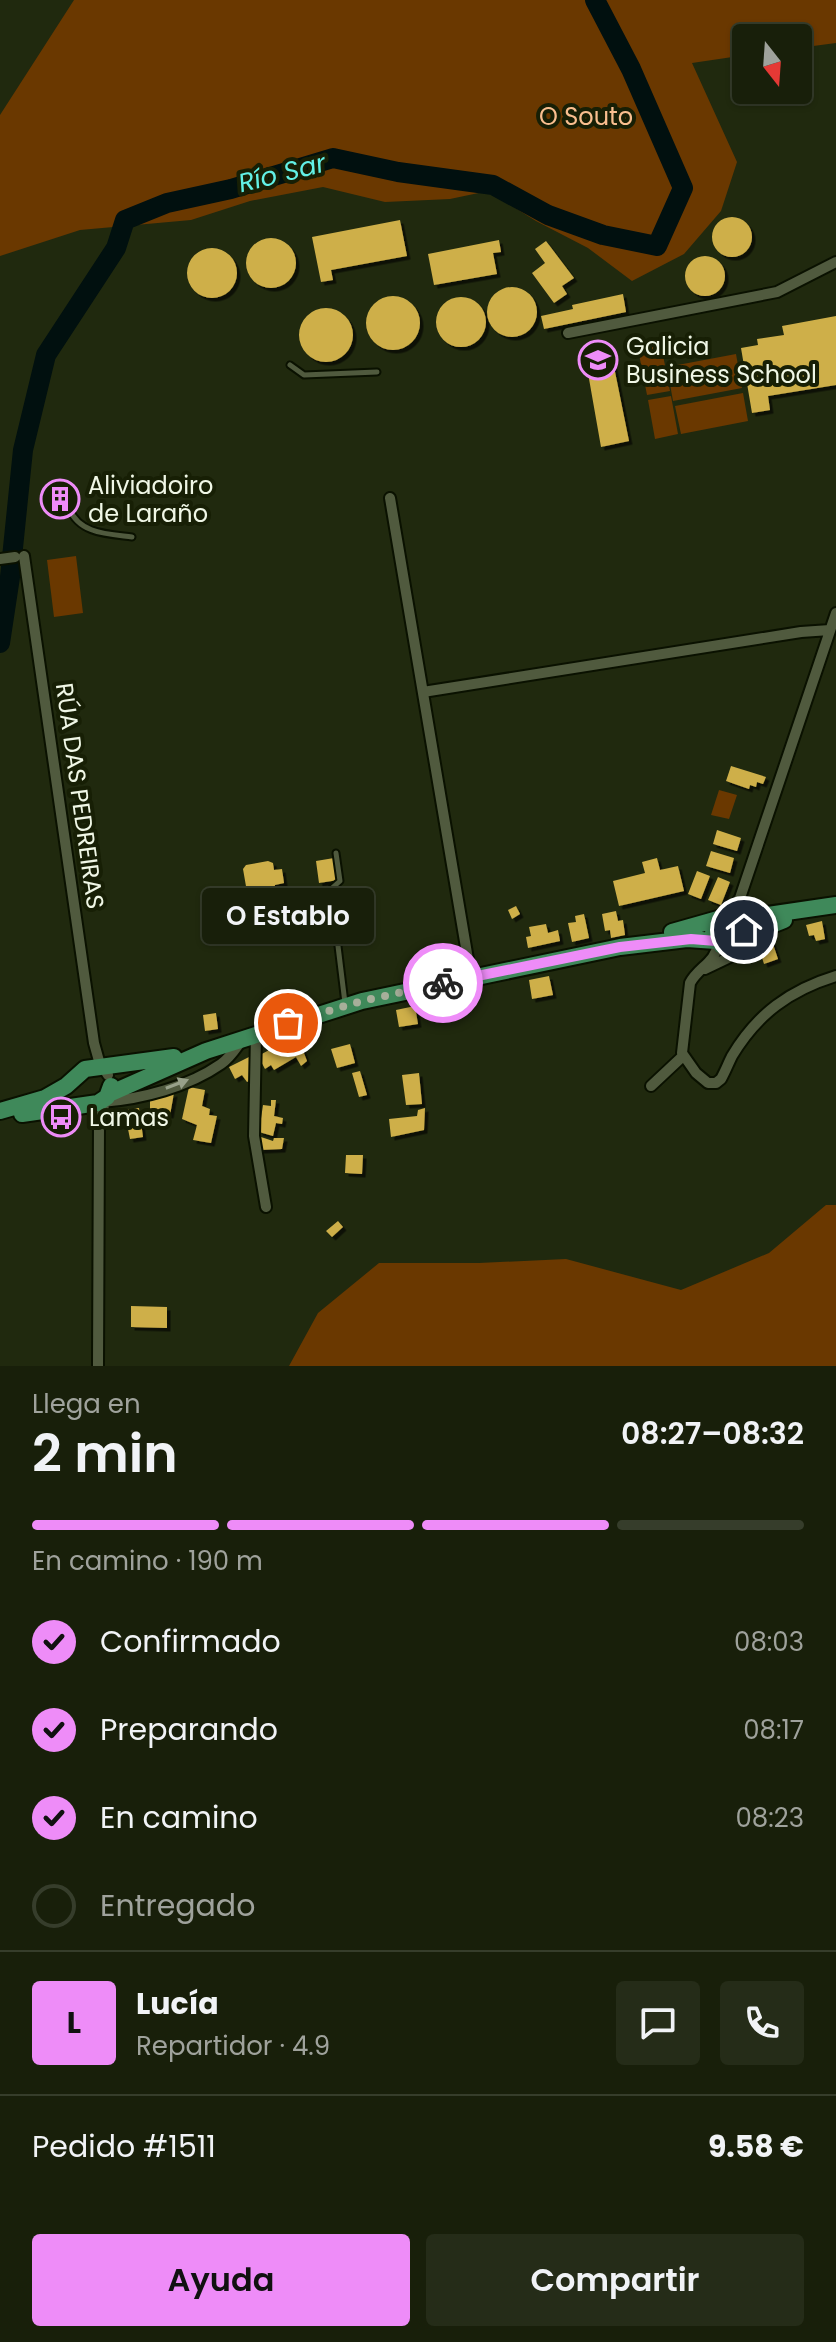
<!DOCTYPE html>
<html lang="es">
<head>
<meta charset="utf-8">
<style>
	:root { --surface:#181f0a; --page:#252c18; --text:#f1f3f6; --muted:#9fa29c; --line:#363d2b; --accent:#ee8cf8 }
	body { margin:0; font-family:Poppins,sans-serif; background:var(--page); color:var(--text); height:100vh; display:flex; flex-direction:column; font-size:30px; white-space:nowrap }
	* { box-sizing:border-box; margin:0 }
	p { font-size:26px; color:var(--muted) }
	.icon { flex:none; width:44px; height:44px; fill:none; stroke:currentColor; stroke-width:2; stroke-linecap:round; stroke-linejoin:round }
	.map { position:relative; height:1366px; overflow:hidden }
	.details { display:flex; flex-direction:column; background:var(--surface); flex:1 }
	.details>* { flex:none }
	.needle { width:52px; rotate:163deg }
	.buttons { position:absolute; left:732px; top:24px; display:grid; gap:16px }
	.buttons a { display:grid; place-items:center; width:80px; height:80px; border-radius:8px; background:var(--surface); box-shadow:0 2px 6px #0004,0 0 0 2px var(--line); font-size:40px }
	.pin { position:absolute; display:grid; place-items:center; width:68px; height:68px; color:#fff; margin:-34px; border:4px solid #fff; border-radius:50%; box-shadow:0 2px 8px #0007 }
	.courier { position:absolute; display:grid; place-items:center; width:80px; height:80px; margin:-40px; border:6px solid #ee8cf8; border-radius:50%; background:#fff; color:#222; box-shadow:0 2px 10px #0007 }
	.bubble { position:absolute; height:56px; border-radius:8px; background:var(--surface); box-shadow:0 2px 6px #0004,0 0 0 2px var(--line); font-size:26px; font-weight:600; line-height:56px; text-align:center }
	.overview em { font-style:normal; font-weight:600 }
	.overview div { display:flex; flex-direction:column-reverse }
	.overview { display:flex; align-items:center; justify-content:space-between; height:136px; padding:0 32px }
	h1 { font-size:52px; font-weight:600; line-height:60px }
	.bar { display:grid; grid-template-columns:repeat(4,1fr); gap:12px 8px; align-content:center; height:96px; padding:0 32px }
	.bar i { height:10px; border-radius:6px; background:var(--line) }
	.bar .selected { background:var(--accent) }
	.bar p { grid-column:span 4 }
	.line { display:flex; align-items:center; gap:20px; padding:0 32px; border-top:2px solid var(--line) }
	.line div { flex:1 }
	.round { display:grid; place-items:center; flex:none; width:84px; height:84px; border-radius:8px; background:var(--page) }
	ol { padding:0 32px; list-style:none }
	li { display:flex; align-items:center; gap:24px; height:88px }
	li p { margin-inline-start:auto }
	li .icon { padding:8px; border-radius:50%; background:var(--accent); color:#111; stroke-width:4 }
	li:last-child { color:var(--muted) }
	li i { width:44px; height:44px; border:4px solid var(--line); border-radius:50% }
	.button { display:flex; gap:16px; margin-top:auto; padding:16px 32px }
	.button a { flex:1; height:92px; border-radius:8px; background:var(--accent); color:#111; font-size:32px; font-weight:600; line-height:92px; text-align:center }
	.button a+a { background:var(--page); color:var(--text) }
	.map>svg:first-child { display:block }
	.green { fill:#6a3800 }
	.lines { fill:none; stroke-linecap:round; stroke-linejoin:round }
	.river { stroke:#01100f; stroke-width:20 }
	.building { fill:#ceaf4a; filter:url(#shadow) }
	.service-casing { stroke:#0a1100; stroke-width:9 }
	.minor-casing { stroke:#0a1100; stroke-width:14 }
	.primary-casing { stroke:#0a1100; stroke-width:20 }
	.service { stroke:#505a3e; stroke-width:5 }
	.minor { stroke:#505a3e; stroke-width:10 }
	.primary { stroke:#3f895a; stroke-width:16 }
	.oneway { fill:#98a18a }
	.done { stroke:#a7af9a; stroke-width:8; stroke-dasharray:0 14.4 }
	.route { stroke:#ee8cf8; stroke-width:10 }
	.labels { text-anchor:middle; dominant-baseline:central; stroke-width:8; stroke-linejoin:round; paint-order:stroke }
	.park-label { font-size:24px; fill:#fabf8f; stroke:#171f05 }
	.poi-label { font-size:24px; fill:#f0f7e6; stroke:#171f05; text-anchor:start }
	.street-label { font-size:24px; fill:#f0f7e6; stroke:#171f05 }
	.water-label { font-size:26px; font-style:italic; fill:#62f1e6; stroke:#171f05 }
</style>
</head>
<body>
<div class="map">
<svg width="836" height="1366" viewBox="0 0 836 1366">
	<defs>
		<filter id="shadow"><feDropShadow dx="3.5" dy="3.5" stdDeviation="0" flood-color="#0009"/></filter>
	</defs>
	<rect width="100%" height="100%" fill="#20290e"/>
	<path class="green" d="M74 0H836V43L798 48V38H746V55L692 63 737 162 721 211 684 254 632 281 588 248 536 221 488 191 450 199 385 202 323 187 250 201 191 220 80 230 0 256V115Z
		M661 345 670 391 647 395 638 349Z
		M736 354 742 388 673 401 667 367Z
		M743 393 748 421 681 434 675 406Z
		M671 396 678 434 655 439 648 400Z
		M76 556 83 613 54 617 47 560Z
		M719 790 737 795 729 819 711 815Z
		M826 1205H836V1366H289L318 1313 379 1263H479L566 1259 681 1290 769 1253Z"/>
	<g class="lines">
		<path class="river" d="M0 643 10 577 23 450 46 355 116 248 125 220 167 203 231 189 333 158 398 172 493 185 548 215 603 235 657 246 683 188 631 69 595 0"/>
	</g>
	<path class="building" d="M712 237a20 20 0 1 1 40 0a20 20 0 1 1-40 0Z
		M400 220 407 256 331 270 333 280 321 282 312 237Z
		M246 263a25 25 0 1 1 50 0a25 25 0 1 1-50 0Z
		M499 240 501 252 493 253 497 274 434 285 428 254Z
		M546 241 574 278 562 286 567 294 554 303 532 273 545 263 535 249Z
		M187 273a25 25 0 1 1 50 0a25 25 0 1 1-50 0Z
		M685 276a20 20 0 1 1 40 0a20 20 0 1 1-40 0Z
		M487 312a25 25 0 1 1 50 0a25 25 0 1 1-50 0Z
		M623 294 626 312 544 329 541 316 573 309 572 305Z
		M366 323a27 27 0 1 1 54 0a27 27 0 1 1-54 0Z
		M436 322a25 25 0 1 1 50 0a25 25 0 1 1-50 0Z
		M299 335a27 27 0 1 1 54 0a27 27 0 1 1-54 0Z
		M836 316V385L768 396 770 410 752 413 741 348 758 345 757 339 784 335 782 326Z
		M611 352 629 441 601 447 585 356Z
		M58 488 66 490 62 509 54 508Z
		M731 766 766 777 763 784 757 782 756 787 750 785 749 789 726 781Z
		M717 830 741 838 737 851 713 844Z
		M711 851 734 858 730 873 706 866Z
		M334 858 338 880 319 883 316 861Z
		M657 858 660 870 678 866 684 891 619 906 613 881 645 873 642 862Z
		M268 861 273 863 274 870 282 869 284 883 275 885 274 890 250 894 247 892 243 869 246 865Z
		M697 871 710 876 701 899 688 894Z
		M718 877 730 882 721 905 708 900Z
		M516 906 520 914 512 919 508 910Z
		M616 911 618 921 623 920 625 935 611 938 610 930 605 931 602 914Z
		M584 914 589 938 572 942 568 923 576 922 575 916Z
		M822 921 825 939 816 941 814 935 809 936 806 925Z
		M546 924 548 933 558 930 560 941 528 948 526 937 531 936 529 927Z
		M772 941 778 959 764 964 758 945Z
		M549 976 553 995 532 999 529 980Z
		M415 1006 418 1024 399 1027 396 1010Z
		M216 1013 218 1029 205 1031 203 1015Z
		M297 1035 307 1061 301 1066 296 1057 274 1070 271 1065 265 1069 258 1056Z
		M350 1044 355 1063 337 1068 331 1049Z
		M253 1055V1079L247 1082 242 1075 235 1079 229 1067Z
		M360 1071 367 1095 359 1097 352 1073Z
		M419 1073 422 1104 406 1105 402 1075Z
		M189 1087 205 1090 202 1106 210 1109 209 1115 217 1116 211 1143 193 1140 197 1125 182 1119Z
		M174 1093 170 1115 150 1111V1100Z
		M271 1100H276L274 1116 283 1118 282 1124 276 1123 273 1136 259 1132 263 1105 271 1106Z
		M139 1108 143 1137 130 1139 127 1124 111 1125 110 1111Z
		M425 1108 424 1130 391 1137 389 1119 417 1116 418 1110Z
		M261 1137 273 1141 274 1138H284L282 1149 260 1150Z
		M346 1155H363L362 1174 345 1173Z
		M338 1221 343 1227 332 1237 326 1231Z
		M131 1306 167 1307V1328L131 1327Z"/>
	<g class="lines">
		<defs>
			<path id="service" d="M290 365 304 375 377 372
				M69 508C79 534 108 534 132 537
				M336 853 340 881 331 889 345 1003"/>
			<path id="minor" d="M568 333 777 292 836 262
				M390 498 471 977
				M24 556 94 1043 99 1061 108 1075
				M0 559 15 557
				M423 692 801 632 830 630
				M727 916 740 898 836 613
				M718 943C716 963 698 967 690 983L682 1053 696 1073 708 1083H716L721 1079C725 1072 728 1064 732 1056 757 1014 790 990 836 976
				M705 969 728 958 739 944
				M256 1034 254 1136 266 1207
				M651 1086 683 1056
				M102 1102C142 1099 188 1087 221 1064 230 1058 236 1048 242 1040
				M98 1366 99 1124 106 1098"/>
			<path id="primary" d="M672 932 725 917 760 916 836 905
				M713 933 721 945 732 946 754 932 784 920
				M109 1094 206 1051 362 1001 620 947 687 939 716 941
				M0 1111 45 1098 66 1086 85 1069 174 1057
				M22 1114 98 1103 107 1097 111 1086"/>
		</defs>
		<use href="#service" class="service-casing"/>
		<use href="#minor" class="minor-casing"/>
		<use href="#primary" class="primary-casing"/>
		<use href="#service" class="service"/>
		<use href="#minor" class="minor"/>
		<use href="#primary" class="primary"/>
	</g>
	<defs><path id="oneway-solid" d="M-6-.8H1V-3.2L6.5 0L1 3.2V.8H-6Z" transform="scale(2)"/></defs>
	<use class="oneway" href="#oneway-solid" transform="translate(177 1084) rotate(-21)"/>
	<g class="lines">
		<path class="done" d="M288 1023 362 1001 443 983"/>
		<path class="route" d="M443 983 620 947 691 939 716 941 729 947 740 942 744 930"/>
	</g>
	<defs>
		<symbol id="school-ring" viewBox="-11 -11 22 22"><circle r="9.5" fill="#171f05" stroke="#ee8cf8" stroke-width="1.5"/><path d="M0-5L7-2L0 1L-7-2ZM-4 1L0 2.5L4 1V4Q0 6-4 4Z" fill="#ee8cf8"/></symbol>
		<symbol id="building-ring" viewBox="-11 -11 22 22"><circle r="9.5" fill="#171f05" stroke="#ee8cf8" stroke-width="1.5"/><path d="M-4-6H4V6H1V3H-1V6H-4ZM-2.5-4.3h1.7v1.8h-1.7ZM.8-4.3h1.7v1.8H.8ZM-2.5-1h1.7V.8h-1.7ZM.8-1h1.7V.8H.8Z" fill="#ee8cf8"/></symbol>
		<symbol id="bus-ring" viewBox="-11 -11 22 22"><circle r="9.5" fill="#171f05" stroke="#ee8cf8" stroke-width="1.5"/><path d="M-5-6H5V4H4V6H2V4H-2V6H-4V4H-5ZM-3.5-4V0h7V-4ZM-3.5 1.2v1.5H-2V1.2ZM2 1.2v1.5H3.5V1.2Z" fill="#ee8cf8"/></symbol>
	</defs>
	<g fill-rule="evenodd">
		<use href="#school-ring" x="576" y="338" width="44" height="44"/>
		<use href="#building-ring" x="38" y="477" width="44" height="44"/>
		<use href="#bus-ring" x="39" y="1095" width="44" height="44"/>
	</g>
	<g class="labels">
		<g class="park-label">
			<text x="586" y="116">O Souto</text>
		</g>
		<g class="poi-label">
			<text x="626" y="346">Galicia<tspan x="626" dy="28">Business School</tspan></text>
			<text x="88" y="485">Aliviadoiro<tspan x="88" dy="28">de Laraño</tspan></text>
			<text x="89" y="1117">Lamas</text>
		</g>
		<g class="street-label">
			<text transform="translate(80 796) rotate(82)">RÚA DAS PEDREIRAS</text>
		</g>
		<g class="water-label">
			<text transform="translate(282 173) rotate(-14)">Río Sar</text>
		</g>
	</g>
</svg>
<div class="buttons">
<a><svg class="needle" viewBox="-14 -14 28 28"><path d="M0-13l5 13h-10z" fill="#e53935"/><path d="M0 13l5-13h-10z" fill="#9fa29c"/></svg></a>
</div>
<div class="pin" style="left:288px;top:1023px;background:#ea580c"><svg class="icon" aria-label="bag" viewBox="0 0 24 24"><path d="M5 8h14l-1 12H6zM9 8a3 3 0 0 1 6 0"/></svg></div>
<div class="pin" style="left:744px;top:930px;background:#1f2937"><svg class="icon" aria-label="home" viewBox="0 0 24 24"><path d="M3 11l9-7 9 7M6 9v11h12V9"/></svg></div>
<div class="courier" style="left:443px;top:983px"><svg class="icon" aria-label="bike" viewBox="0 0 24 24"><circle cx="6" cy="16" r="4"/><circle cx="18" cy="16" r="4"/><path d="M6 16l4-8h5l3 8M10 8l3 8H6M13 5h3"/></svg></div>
<div class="bubble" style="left:202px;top:888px;width:172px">O Establo</div>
</div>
<section class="details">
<div class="overview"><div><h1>2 min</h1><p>Llega en</p></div><em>08:27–08:32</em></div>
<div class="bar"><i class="selected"></i><i class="selected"></i><i class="selected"></i><i></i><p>En camino · 190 m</p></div>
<ol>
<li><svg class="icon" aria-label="check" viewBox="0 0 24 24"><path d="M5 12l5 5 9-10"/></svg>Confirmado<p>08:03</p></li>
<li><svg class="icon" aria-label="check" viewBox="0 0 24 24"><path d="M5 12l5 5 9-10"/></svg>Preparando<p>08:17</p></li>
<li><svg class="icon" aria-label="check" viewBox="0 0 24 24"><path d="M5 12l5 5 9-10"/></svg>En camino<p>08:23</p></li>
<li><i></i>Entregado</li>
</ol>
<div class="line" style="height:144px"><b class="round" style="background:var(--accent);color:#111">L</b><div><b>Lucía</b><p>Repartidor · 4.9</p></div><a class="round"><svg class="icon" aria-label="chat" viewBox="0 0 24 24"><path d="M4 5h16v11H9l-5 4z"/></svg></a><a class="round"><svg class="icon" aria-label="phone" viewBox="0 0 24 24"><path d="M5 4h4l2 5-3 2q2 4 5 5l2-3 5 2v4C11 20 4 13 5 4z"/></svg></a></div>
<div class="line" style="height:104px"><div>Pedido #1511</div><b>9.58 €</b></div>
<div class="button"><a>Ayuda</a><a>Compartir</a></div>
</section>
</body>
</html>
